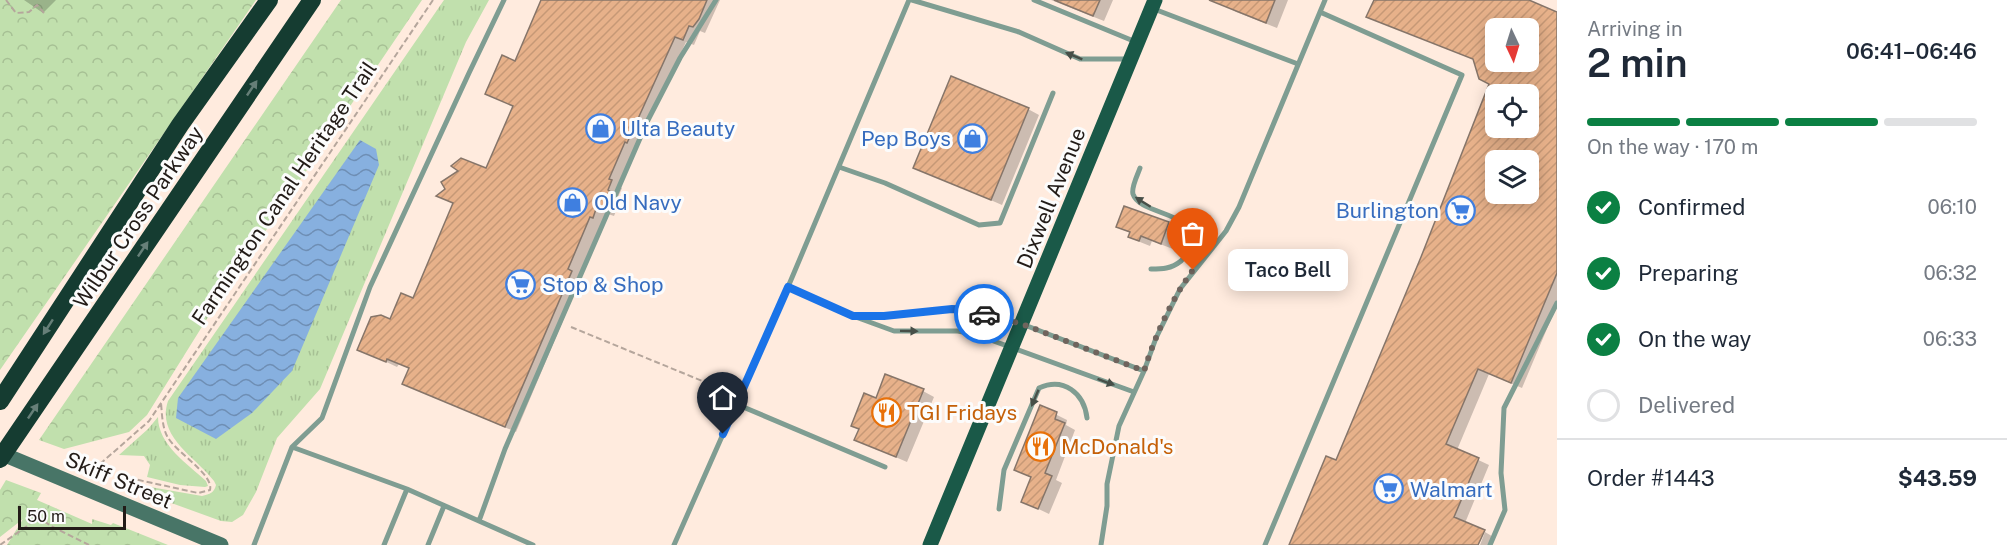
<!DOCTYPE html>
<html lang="en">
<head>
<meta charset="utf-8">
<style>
	:root { --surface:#fff; --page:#f6f6f7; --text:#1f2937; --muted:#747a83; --line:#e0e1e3; --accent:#0b8043 }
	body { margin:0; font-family:"Public Sans",sans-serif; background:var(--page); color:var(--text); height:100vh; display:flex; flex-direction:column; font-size:22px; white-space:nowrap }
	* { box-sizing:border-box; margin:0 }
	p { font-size:20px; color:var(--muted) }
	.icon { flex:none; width:33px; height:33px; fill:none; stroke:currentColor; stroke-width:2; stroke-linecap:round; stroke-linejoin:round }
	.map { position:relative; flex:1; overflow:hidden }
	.sheet { display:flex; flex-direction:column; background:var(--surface); width:450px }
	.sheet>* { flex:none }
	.needle { width:39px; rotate:176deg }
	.tools { position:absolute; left:1485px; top:18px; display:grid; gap:12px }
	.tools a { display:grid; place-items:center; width:54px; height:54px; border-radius:9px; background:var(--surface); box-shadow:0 3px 15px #0003; font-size:30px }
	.scale { position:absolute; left:18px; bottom:15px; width:108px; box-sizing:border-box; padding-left:6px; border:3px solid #221b17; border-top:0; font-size:16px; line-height:21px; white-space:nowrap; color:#221b17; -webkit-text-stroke:4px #fcfcfc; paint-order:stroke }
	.pin { position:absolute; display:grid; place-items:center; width:51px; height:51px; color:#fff; margin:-62px -26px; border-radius:50% 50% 50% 0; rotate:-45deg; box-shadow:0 0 6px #0007 }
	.pin .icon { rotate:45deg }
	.courier { position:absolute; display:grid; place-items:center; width:60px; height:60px; margin:-30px; border:4px solid #1a73e8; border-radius:50%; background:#fff; color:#222; box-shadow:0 2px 8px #0007 }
	.bubble { position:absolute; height:42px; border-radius:9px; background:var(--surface); box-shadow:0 3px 15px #0003; font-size:20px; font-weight:600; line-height:42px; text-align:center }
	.overview em { font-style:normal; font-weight:600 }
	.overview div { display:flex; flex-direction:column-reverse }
	.overview { display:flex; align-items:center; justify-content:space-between; height:102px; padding:0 30px }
	h1 { font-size:39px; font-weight:600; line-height:45px }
	.bar { display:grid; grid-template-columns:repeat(4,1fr); gap:9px 6px; align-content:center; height:72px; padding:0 30px }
	.bar i { height:8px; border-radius:4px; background:var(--line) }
	.bar .on { background:var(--accent) }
	.bar p { grid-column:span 4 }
	.line { display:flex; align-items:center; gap:15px; padding:0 30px; border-top:2px solid var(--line) }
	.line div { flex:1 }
	ol { padding:0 30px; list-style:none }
	li { display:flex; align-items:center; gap:18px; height:66px }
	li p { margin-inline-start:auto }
	li .icon { padding:6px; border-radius:50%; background:var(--accent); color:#fff; stroke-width:4 }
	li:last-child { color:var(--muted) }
	li i { width:33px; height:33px; border:3px solid var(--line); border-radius:50% }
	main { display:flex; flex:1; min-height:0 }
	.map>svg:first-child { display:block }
	.grass { fill:url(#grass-tufts) }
	.forest { fill:url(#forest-crowns) }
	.water { fill:url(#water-waves) }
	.shadow { fill:#0003; fill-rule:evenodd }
	.building { fill:url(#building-hatch); stroke:#867569; stroke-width:1.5; fill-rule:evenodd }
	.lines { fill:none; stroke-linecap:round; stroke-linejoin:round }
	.path { stroke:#b5a69c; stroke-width:2; stroke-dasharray:6 3; stroke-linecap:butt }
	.lane { stroke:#7f9d92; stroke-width:5 }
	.secondary { stroke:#487567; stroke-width:15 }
	.primary { stroke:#1a5948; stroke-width:15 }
	.highway { stroke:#153c31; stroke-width:18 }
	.oneway { fill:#474f48 }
	.oneway2 { fill:#667f78 }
	.done { stroke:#6f645d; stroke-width:6; stroke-dasharray:0 10.8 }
	.route { stroke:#1a73e8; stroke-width:8 }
	.labels { text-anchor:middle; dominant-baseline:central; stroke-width:6; stroke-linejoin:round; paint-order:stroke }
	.shop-label { font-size:21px; fill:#366cbe; stroke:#fcfcfc; text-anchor:start }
	.street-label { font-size:21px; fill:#221b17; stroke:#fcfcfc }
	.food-label { font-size:21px; fill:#c56008; stroke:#fcfcfc; text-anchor:start }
</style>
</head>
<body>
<main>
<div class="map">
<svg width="1557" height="545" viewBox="0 0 1557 545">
	<defs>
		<pattern id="grass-tufts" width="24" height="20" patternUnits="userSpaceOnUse" patternTransform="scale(1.5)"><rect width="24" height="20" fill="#c1e0ad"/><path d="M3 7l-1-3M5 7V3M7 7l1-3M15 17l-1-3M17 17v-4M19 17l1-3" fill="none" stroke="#a6c094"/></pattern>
		<pattern id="forest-crowns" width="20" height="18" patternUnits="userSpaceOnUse" patternTransform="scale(1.5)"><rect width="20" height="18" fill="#c1e0ad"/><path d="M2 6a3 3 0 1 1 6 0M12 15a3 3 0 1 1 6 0" fill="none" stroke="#a6c094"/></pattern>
		<pattern id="water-waves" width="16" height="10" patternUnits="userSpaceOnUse" patternTransform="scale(1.5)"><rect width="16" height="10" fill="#87b0df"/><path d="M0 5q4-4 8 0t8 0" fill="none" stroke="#6e8eb4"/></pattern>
		<pattern id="building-hatch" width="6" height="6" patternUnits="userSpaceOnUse" patternTransform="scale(1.5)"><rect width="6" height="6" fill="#e7b18a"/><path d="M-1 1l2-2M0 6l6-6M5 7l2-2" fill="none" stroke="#c69876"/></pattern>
	</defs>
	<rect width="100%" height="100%" fill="#ffebde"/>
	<path class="grass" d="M444 0H489L466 42 320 389 277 438 256 492 243 515 232 522 221 521 130 488 133 484 202 496C210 494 214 493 216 485L214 481C196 457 156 437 168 401Z
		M158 417C158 445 188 464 206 481L208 486 205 487 180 485 147 477 150 465 144 456 119 455 148 429Z"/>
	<path class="forest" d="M0 0H256L0 370Z
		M341 0H422L218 301 147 415 129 432 64 449 39 440Z
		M6 480 41 493 37 500 92 524V519L111 525 113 523 168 545H7L23 519 0 537V490Z"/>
	<path class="water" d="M360 140 376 149 379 165 292 371 252 413 216 439 176 418 178 398Z"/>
	<path class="shadow" d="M24 0H56L43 13Z
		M543 0H720L705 33 700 31 694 45 686 42 619 186 622 188 618 197 621 199 614 216 608 214 516 432 415 389 410 369 399 364 397 367 359 349 414 300 455 204 438 196 447 189 487 170 514 107 487 94 516 62Z
		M1051 0H1113L1104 21Z
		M1227 0H1288L1277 28 1236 12 1225 6Z
		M1376 0H1525L1557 13V305L1522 388 1489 374 1457 450 1489 465 1465 523 1477 545H1290L1337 462 1422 257 1490 84 1475 60 1379 22ZM1496 28H1528V62H1496ZM1496 94H1528V128H1496ZM1496 160H1528V194H1496Z
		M1028 109 1039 115 1002 205 915 167Z
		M1125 207 1169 224 1180 230 1173 249 1152 241 1150 246 1140 242 1130 236 1131 233 1118 227Z
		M923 391 934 397 907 462 856 440 877 400Z
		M1041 407 1067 420 1066 425 1075 430 1056 480 1062 483 1049 514 1022 501 1032 478 1016 470Z
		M1485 532 1495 538 1492 545H1480Z"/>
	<path class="building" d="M541 0H707L699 19 693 27 689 26 683 40 675 37 627 143 625 142 609 179 612 180 608 190 611 192 602 211 596 209 593 218 590 217 568 269 572 271 505 427 402 384 409 368 387 359 386 362 357 350 371 317 381 315 390 319 401 293 413 298 453 203 436 196 445 189 441 182 458 171 451 166 461 158 486 168 513 106 485 94 502 55 515 61Z
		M1054 0H1100L1093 16Z
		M1209 0H1275L1266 23Z
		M1374 0H1529L1557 12V273L1511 383 1478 369 1446 444 1479 458 1454 517 1485 530 1478 545H1289L1326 456 1336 460 1421 257 1489 84 1479 79 1473 59 1366 17ZM1496 28H1528V62H1490L1496 49ZM1496 94H1528V128H1496ZM1496 160H1528V194H1496Z
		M951 76 1029 108 991 200 913 168Z
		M1124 206 1169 222 1161 244 1141 236 1139 241 1128 237 1130 232 1116 227Z
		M885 374 924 389 896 457 854 440 859 429 851 426 864 393 876 398Z
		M1040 405 1057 412 1055 419 1065 423 1045 473 1052 476 1038 509 1021 502 1031 477 1014 470Z"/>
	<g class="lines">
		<path class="path" d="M6 0 16 13 29 12 37 5 44 13
			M571 327 729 392
			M100 464 149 421 433 0
			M124 487 128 480 134 479 198 493 210 490C214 474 175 452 167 436 162 426 162 413 161 403
			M37 516 51 526 89 545
			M0 545 27 526 46 509"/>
		<path class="lane" d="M912 0 1019 32 1080 59H1127
			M1034 0 1136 42
			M1154 9 1298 64
			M1320 12 1325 0
			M839 167 885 183 979 225 1000 223 1053 93
			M1140 168C1138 174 1131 187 1133 194 1140 216 1200 211 1190 245 1189 251 1185 257 1181 261 1171 269 1162 269 1151 269
			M788 287 853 316 894 331H958L977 335 1134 392
			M857 316H884L952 309 972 310 1022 324 1144 371
			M736 404 885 467
			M292 447 322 418 370 287 469 73 504 0
			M999 509 1004 470 1039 388C1064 377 1084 393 1087 418
			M254 545 292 447 407 489 479 521
			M384 545 407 489
			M428 545 444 506
			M533 545 479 521 505 449 648 120 680 58 716 0
			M674 545 788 287 909 0
			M1101 545 1107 506V484L1119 426 1144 371 1156 338 1180 289 1226 231 1239 207 1320 12 1462 75 1265 545
			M1490 545 1505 510 1501 473 1504 408 1557 303"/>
		<path class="secondary" d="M0 453 221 545"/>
		<path class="primary" d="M930 545 1155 0"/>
		<path class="highway" d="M0 401 180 125 269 0
			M0 459 312 0"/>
	</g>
	<defs><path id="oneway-solid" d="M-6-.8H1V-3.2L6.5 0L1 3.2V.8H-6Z" transform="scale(1.5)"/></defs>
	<g class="oneway">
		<use href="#oneway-solid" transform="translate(1074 56) rotate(-158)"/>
		<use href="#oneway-solid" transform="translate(1143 202) rotate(-148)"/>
		<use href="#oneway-solid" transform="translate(909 331) rotate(1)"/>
		<use href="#oneway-solid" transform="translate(1106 382) rotate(20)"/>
		<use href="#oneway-solid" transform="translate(1035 398) rotate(113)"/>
	</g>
	<g class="oneway2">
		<use href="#oneway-solid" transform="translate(252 88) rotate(-56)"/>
		<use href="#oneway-solid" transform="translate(143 249) rotate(-56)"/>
		<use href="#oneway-solid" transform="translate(48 327) rotate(123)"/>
		<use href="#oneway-solid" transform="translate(33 411) rotate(-56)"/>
	</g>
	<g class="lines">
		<path class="done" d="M984 314 1022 324 1144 371C1155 336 1171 300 1193 270"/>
		<path class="route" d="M723 434 788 287 853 316H884L952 309 972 310 984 314"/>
	</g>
	<defs>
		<symbol id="shop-ring" viewBox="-11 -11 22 22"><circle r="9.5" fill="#fcfcfc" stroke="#3f7fe0" stroke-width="1.5"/><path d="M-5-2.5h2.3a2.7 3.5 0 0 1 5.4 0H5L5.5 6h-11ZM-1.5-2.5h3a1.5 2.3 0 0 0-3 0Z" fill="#3f7fe0"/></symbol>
		<symbol id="supermarket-ring" viewBox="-11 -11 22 22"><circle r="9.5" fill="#fcfcfc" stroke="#3f7fe0" stroke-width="1.5"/><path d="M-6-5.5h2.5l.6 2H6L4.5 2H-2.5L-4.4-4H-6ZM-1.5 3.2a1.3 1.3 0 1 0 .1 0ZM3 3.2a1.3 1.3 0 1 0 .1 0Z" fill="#3f7fe0"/></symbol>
		<symbol id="restaurant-ring" viewBox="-11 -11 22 22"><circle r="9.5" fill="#fcfcfc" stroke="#e8710a" stroke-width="1.5"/><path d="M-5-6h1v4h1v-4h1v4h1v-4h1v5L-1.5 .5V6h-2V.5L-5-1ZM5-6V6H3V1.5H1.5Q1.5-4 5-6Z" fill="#e8710a"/></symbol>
	</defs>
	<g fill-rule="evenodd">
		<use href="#shop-ring" x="584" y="112" width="33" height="33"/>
		<use href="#shop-ring" x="956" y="122" width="33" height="33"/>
		<use href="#shop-ring" x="556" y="186" width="33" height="33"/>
		<use href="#supermarket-ring" x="1444" y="194" width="33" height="33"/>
		<use href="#supermarket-ring" x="504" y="268" width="33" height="33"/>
		<use href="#restaurant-ring" x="870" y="396" width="33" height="33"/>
		<use href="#restaurant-ring" x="1024" y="430" width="33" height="33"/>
		<use href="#supermarket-ring" x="1372" y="472" width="33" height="33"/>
	</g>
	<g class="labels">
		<g class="shop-label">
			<text x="621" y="128">Ulta Beauty</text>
			<text x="951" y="138" text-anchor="end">Pep Boys</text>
			<text x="594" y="202">Old Navy</text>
			<text x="1439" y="210" text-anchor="end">Burlington</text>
			<text x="542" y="284">Stop &amp; Shop</text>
			<text x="1410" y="489">Walmart</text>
		</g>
		<g class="street-label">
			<text transform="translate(284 193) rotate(-56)">Farmington Canal Heritage Trail</text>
			<text transform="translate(1051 198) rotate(-68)">Dixwell Avenue</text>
			<text transform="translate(138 217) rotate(-56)">Wilbur Cross Parkway</text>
			<text transform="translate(119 480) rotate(23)">Skiff Street</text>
		</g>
		<g class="food-label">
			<text x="907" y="412">TGI Fridays</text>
			<text x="1061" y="446">McDonald's</text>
		</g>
	</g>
</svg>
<div class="tools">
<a><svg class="needle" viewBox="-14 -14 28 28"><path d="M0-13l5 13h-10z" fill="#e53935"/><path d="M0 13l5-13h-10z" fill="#747a83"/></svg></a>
<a><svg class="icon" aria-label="locate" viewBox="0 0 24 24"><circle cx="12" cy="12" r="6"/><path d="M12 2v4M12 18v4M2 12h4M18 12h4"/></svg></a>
<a><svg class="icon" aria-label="layers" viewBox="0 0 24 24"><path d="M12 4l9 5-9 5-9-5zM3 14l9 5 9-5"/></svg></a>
</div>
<div class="scale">50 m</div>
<div class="pin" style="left:1193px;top:270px;background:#ea580c"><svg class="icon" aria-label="bag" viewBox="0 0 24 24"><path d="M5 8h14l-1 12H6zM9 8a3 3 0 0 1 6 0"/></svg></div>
<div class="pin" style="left:723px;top:434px;background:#1f2937"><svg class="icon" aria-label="home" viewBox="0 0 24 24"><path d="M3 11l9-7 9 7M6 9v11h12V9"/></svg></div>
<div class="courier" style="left:984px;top:314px"><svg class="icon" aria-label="car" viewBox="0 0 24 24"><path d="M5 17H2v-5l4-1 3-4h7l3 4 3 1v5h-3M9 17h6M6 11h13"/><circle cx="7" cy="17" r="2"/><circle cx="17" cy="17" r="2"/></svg></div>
<div class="bubble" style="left:1228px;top:249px;width:120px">Taco Bell</div>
</div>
<section class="sheet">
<div class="overview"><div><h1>2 min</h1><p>Arriving in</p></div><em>06:41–06:46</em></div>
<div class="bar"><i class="on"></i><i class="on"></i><i class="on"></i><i></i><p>On the way · 170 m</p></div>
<ol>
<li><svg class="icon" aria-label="check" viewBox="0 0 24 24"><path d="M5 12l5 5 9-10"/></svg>Confirmed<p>06:10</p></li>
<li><svg class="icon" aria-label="check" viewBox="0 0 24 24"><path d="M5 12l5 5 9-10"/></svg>Preparing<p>06:32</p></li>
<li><svg class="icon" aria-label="check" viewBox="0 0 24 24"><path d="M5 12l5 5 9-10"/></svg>On the way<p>06:33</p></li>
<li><i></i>Delivered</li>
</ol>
<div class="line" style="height:78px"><div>Order #1443</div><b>$43.59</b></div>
</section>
</main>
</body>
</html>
